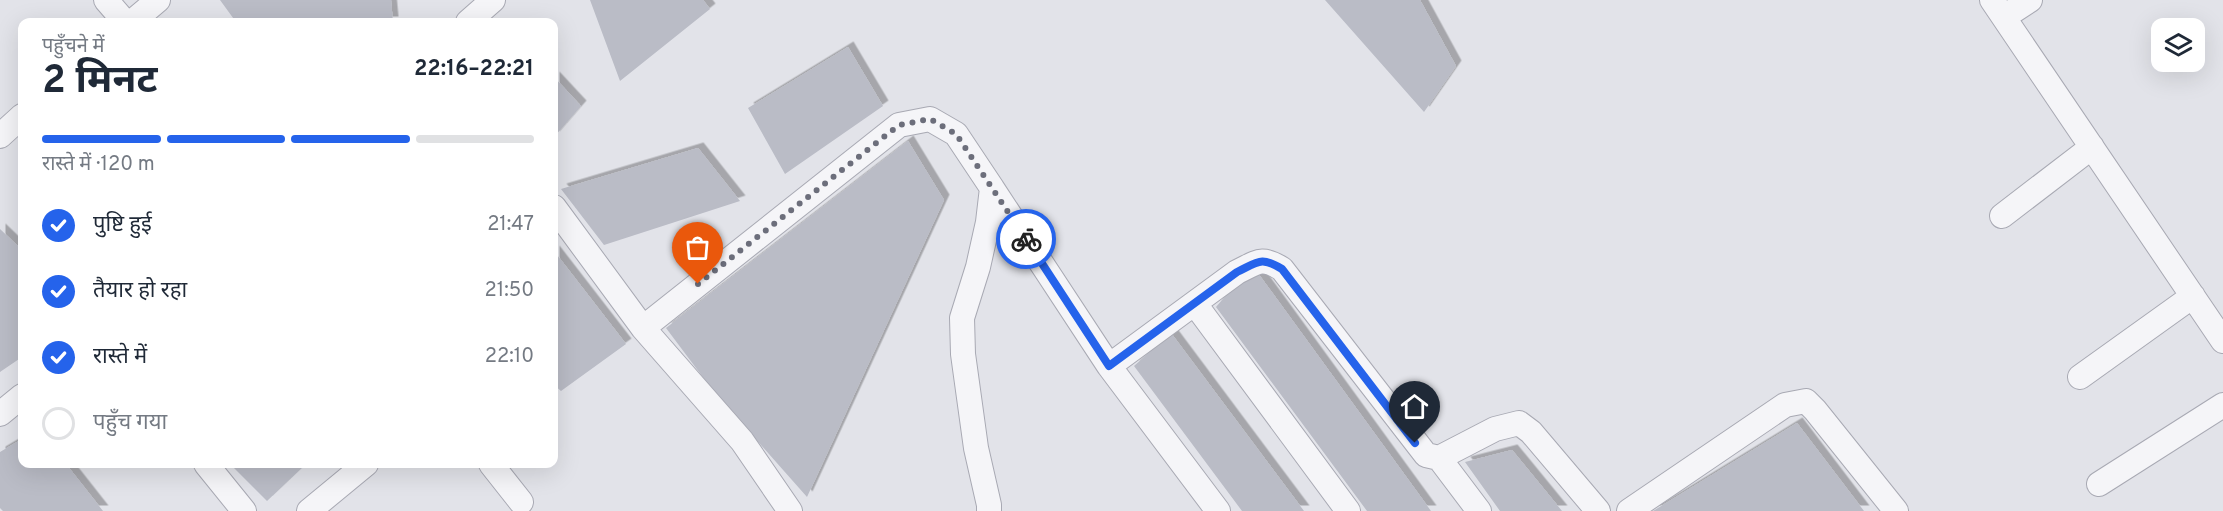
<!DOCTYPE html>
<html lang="hi">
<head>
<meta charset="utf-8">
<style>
	:root { --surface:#fff; --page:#f6f6f7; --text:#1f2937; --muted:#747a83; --line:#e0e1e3; --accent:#2563eb }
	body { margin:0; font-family:Overpass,"Noto Sans Devanagari",sans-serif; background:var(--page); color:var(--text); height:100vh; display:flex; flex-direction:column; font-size:22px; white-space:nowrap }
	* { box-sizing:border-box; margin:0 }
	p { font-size:20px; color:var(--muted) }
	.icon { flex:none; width:33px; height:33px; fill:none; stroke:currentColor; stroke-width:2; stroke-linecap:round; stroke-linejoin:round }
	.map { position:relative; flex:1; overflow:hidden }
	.details { position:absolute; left:18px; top:18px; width:540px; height:450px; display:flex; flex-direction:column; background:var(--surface); border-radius:12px; box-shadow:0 6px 24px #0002 }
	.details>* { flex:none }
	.fabs { position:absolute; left:2151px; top:18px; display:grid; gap:12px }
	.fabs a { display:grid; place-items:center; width:54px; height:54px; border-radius:12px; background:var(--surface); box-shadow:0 6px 24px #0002; font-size:30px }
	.pin { position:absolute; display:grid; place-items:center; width:51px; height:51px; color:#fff; margin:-62px -26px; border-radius:50% 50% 50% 0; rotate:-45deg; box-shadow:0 0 6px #0007 }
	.pin .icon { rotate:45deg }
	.courier { position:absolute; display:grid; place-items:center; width:60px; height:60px; margin:-30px; border:4px solid #2563eb; border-radius:50%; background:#fff; color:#222; box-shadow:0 2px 8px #0007 }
	.headline em { font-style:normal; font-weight:700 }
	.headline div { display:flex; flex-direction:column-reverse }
	.headline { display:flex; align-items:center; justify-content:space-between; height:102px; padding:0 24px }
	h1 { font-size:39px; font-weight:700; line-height:45px }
	.bar { display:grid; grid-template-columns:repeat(4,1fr); gap:9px 6px; align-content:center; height:72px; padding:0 24px }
	.bar i { height:8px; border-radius:4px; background:var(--line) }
	.bar .current { background:var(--accent) }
	.bar p { grid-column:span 4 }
	ol { padding:0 24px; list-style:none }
	li { display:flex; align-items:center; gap:18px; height:66px }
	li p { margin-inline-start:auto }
	li .icon { padding:6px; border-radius:50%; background:var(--accent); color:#fff; stroke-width:4 }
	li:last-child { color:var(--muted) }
	li i { width:33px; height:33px; border:3px solid var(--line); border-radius:50% }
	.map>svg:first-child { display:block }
	.building { fill:#babcc6; filter:url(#shadow) }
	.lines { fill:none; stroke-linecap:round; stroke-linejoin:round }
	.street-casing { stroke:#a8a9b3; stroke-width:26 }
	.street { stroke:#f5f5f8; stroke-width:24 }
	.done { stroke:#6c6e7b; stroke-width:6; stroke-dasharray:0 10.8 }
	.route { stroke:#2563eb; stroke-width:8 }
</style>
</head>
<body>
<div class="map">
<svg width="2223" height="511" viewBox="0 0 2223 511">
	<defs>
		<filter id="shadow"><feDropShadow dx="5.5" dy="-5.5" stdDeviation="0" flood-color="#0004"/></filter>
	</defs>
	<rect width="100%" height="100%" fill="#e2e3e9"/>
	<path class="building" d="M220 0H391L393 22H236Z
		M590 0H703L710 9 620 81Z
		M1325 0H1420L1456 66 1424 112Z
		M848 47 883 106 785 174 748 108Z
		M554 77 581 106 554 137Z
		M908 141 944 200 807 497 714 392 666 328Z
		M698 148 740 201 604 245 561 189Z
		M0 229 22 250V357L0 372Z
		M554 251 626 344 561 391 554 385Z
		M1252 265 1431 511H1367L1216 307Z
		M1171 333 1304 511H1242L1134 366Z
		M1797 423 1864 511H1653Z
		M22 439V464H66L103 511H3L0 508V452Z
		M1512 450 1562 511H1500L1465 462Z
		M230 464H306L267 501Z"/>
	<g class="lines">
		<defs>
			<path id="street" d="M106 0 125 22
				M1992 0 2223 341
				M2004 17 2030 0
				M132 22 158 0
				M468 22 493 0
				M0 136 22 116
				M992 188 1109 366 1218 511
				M554 207 643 328 742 441 790 511
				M2002 216 2092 147
				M1195 304 1348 511
				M643 328 899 125 930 119 956 134 992 188 988 222 978 267 962 318 963 354 976 448 989 505V511
				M1109 366 1237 272C1258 262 1261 256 1282 269L1426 455 1439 458 1495 429 1519 423 1531 432 1598 511
				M2080 377 2193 296
				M0 414 22 396
				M1439 458 1479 511
				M206 464 244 511
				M491 464 521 502
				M2099 484 2223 405
				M309 511 366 464
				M1629 511 1785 405 1806 401 1815 410 1896 511"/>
		</defs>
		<use href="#street" class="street-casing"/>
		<use href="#street" class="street"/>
	</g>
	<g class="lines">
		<path class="done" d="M698 284 899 125 930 119 956 134 1026 239"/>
		<path class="route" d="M1026 239 1109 366 1237 272C1258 262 1261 256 1282 269L1415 443"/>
	</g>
</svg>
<div class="fabs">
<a><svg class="icon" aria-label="layers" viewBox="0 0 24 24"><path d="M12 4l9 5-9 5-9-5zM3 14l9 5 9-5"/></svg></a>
</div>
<div class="pin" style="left:698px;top:284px;background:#ea580c"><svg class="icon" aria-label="bag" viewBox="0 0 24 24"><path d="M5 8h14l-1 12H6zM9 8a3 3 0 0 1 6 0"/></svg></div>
<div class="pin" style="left:1415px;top:443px;background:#1f2937"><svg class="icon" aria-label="home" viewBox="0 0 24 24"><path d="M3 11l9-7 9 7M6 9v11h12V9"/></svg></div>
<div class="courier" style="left:1026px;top:239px"><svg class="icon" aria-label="bike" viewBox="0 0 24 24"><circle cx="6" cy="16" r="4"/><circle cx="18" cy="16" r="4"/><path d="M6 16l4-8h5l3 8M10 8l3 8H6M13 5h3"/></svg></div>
<section class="details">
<div class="headline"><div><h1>2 मिनट</h1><p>पहुँचने में</p></div><em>22:16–22:21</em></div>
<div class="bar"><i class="current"></i><i class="current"></i><i class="current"></i><i></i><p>रास्ते में · 120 m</p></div>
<ol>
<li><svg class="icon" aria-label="check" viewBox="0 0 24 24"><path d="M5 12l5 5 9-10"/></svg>पुष्टि हुई<p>21:47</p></li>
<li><svg class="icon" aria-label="check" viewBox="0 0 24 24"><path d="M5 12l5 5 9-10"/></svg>तैयार हो रहा<p>21:50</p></li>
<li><svg class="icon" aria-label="check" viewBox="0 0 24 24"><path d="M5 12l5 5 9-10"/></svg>रास्ते में<p>22:10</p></li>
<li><i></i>पहुँच गया</li>
</ol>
</section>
</div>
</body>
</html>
